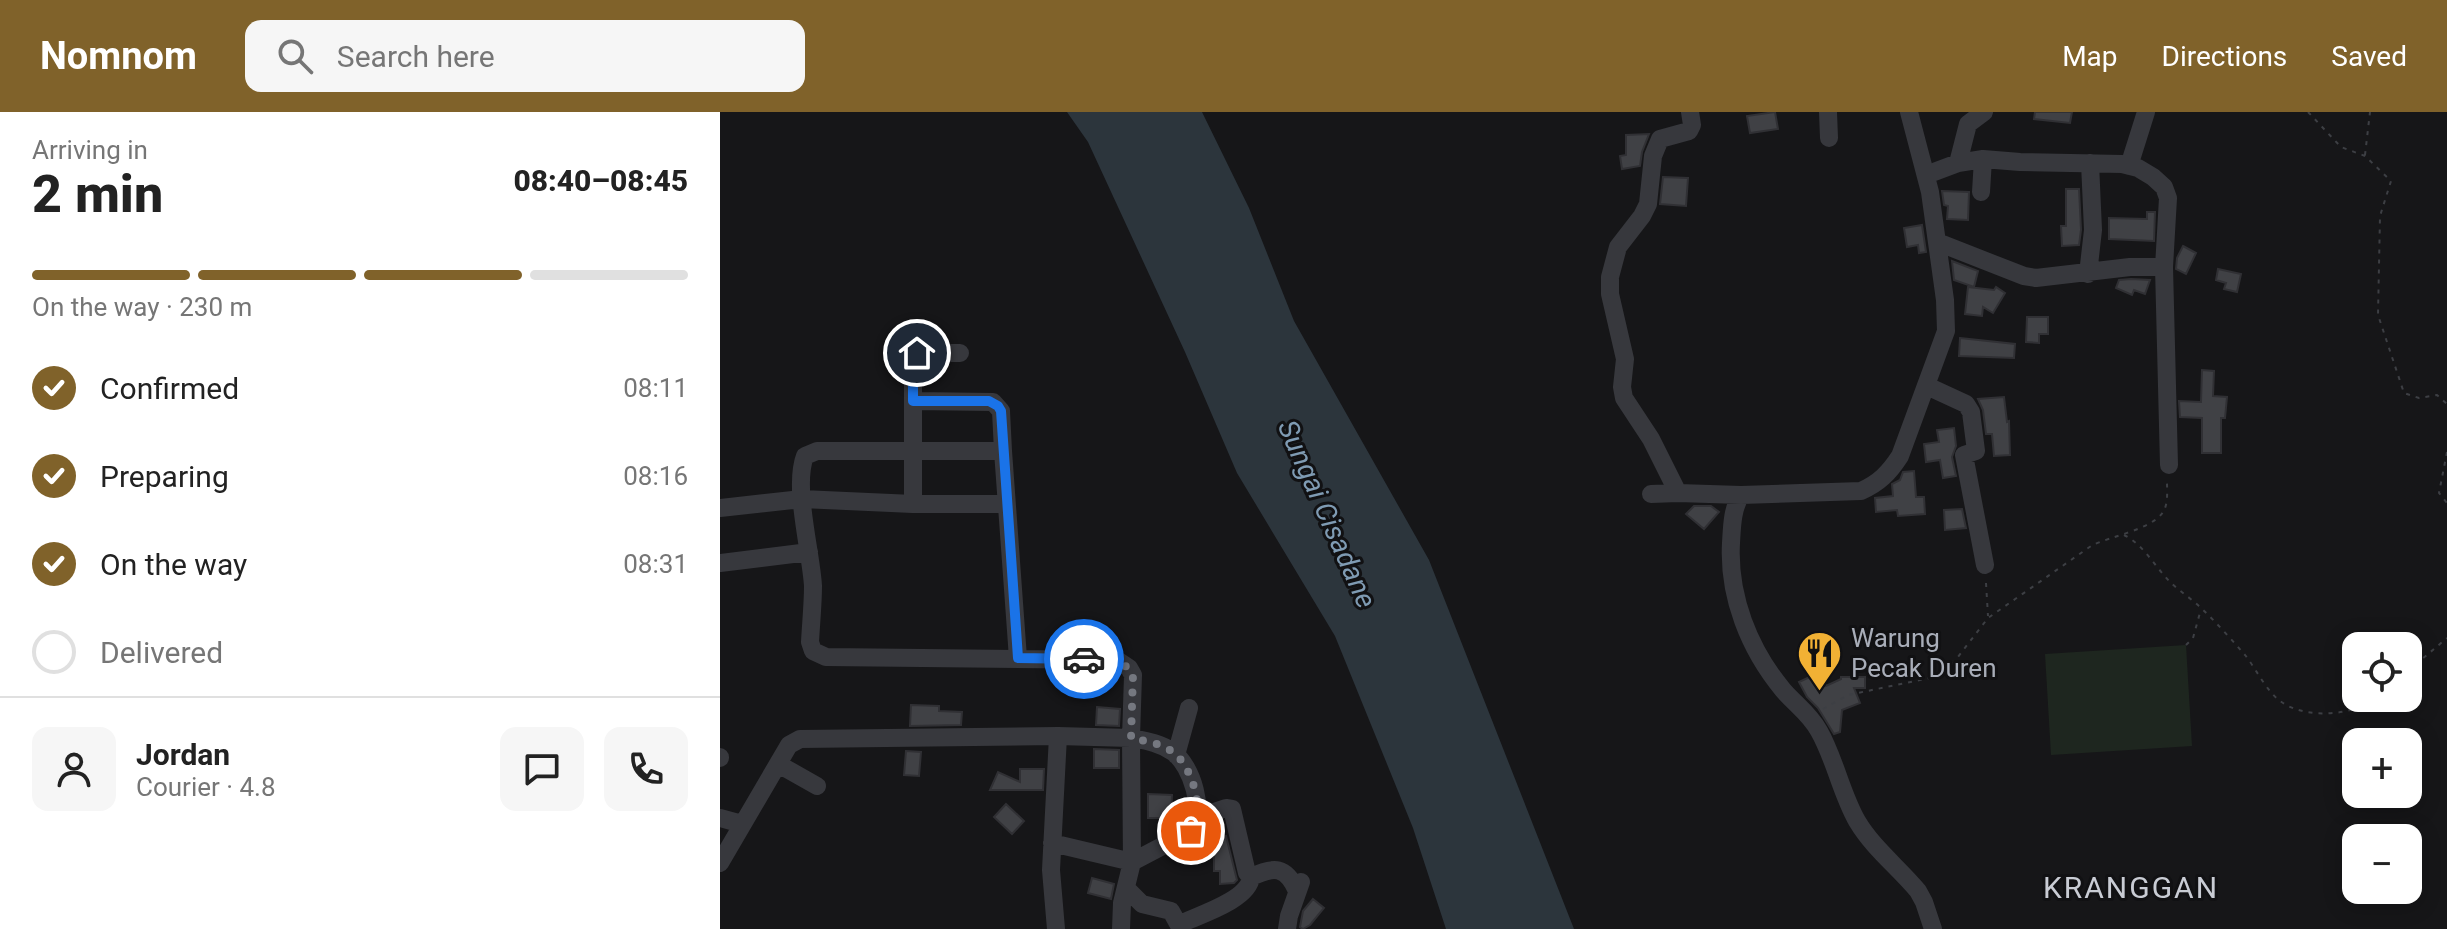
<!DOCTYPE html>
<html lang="en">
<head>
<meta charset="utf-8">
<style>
	:root { --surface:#fff; --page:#f6f6f6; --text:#222; --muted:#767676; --line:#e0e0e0; --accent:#80622a }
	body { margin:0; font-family:Roboto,sans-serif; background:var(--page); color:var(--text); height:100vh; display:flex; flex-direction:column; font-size:30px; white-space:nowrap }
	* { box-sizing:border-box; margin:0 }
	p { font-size:26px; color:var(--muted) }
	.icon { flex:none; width:44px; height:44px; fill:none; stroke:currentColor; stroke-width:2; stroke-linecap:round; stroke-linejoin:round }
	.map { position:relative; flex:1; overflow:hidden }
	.side { display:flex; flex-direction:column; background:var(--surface); width:720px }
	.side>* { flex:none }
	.fabs { position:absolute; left:1622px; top:520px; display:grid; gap:16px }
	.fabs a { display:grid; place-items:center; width:80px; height:80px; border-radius:16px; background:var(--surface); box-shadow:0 4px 20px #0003; font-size:40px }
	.pin { position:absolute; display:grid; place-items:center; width:68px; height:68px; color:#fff; margin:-34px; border:4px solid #fff; border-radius:50%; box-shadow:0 2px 8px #0007 }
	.courier { position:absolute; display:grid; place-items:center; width:80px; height:80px; margin:-40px; border:6px solid #1a73e8; border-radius:50%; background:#fff; color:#222; box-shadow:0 2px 10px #0007 }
	.head em { font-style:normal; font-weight:800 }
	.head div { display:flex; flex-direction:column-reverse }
	.head { display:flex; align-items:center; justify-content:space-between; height:136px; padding:0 32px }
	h1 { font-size:52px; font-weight:800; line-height:60px }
	.bar { display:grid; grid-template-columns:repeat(4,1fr); gap:12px 8px; align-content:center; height:96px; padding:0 32px }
	.bar i { height:10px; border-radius:6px; background:var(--line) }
	.bar .selected { background:var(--accent) }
	.bar p { grid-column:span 4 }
	.line { display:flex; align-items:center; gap:20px; padding:0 32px; border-top:2px solid var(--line) }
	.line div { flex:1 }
	.round { display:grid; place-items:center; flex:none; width:84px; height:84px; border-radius:16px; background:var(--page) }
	ol { padding:0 32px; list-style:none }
	li { display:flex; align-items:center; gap:24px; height:88px }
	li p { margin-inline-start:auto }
	li .icon { padding:8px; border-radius:50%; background:var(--accent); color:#fff; stroke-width:4 }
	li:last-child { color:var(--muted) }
	li i { width:44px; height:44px; border:4px solid var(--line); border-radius:50% }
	header { display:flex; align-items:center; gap:48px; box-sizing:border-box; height:112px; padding:0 40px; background:var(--accent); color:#fff }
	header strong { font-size:38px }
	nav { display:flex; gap:44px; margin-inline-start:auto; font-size:28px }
	.search { width:560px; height:72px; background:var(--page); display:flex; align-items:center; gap:20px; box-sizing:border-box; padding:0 28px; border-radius:16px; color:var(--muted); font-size:30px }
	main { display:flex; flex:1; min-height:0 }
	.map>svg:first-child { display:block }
	.green { fill:#1e261f }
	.water { fill:#2c353c }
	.building { fill:#404145; stroke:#303034; stroke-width:2 }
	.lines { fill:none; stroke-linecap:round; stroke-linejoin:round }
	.path { stroke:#3d3f44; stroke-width:2; stroke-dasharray:4 6; stroke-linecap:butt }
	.minor { stroke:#37383d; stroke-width:18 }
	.done { stroke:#757880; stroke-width:8; stroke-dasharray:0 14.4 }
	.route { stroke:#1a73e8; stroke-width:10 }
	.labels { text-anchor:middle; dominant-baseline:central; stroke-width:6; stroke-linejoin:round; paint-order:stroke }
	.poi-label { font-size:26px; fill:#a8adb8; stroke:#111113; text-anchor:start }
	.water-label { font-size:28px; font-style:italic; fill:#7f9bb3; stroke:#111113 }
	.quarter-label { font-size:30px; letter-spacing:2px; fill:#c9ccd4; stroke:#111113 }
</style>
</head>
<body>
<header>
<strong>Nomnom</strong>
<div class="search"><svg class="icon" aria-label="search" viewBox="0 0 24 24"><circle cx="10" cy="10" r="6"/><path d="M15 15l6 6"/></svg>Search here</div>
<nav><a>Map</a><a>Directions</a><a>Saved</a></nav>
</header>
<main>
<section class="side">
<div class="head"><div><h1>2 min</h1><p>Arriving in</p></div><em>08:40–08:45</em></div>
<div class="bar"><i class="selected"></i><i class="selected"></i><i class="selected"></i><i></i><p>On the way · 230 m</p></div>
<ol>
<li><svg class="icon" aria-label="check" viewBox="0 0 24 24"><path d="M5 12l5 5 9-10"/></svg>Confirmed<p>08:11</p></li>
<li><svg class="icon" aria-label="check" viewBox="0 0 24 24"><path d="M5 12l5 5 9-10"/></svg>Preparing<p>08:16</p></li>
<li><svg class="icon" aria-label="check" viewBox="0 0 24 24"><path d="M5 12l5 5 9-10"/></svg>On the way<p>08:31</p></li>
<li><i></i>Delivered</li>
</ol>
<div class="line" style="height:144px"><a class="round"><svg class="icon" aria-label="person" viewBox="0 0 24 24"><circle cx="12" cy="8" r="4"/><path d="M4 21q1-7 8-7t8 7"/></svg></a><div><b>Jordan</b><p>Courier · 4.8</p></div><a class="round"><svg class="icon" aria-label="chat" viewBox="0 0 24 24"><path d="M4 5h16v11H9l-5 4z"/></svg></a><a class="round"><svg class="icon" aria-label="phone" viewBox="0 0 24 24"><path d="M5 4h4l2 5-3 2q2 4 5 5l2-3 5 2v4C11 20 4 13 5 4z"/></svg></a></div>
</section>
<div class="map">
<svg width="1727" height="817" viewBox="0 0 1727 817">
	<rect width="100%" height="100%" fill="#161618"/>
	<path class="green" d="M1466 533 1472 634 1331 643 1325 542Z"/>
	<path class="water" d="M347 0H482L529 96 574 209 709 448 854 817H726L693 716 615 524 517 361 465 240 368 30Z"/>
	<path class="building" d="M1055 0 1058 17 1030 21 1027 4Z
		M1315 0H1352L1350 11 1314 7Z
		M929 22 922 40 920 54 902 57 900 44 906 43V23Z
		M943 65 968 66 966 94 940 92Z
		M1346 77H1359L1361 118 1359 133 1342 134 1341 114H1346Z
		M1222 79 1249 80 1248 108 1227 107 1228 94 1224 93Z
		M1427 100H1435L1434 129 1389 127V106L1427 107Z
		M1202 113 1206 140 1199 141 1198 133 1187 135 1184 116Z
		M1463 134 1476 141 1466 162 1456 157 1457 146Z
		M1232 149 1258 159 1254 175 1234 168Z
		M1498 157 1521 162 1517 180 1504 177 1506 171 1496 168Z
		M1411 167 1430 168 1425 182 1414 178 1412 183 1396 176 1399 168Z
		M1248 175 1274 178 1276 175 1285 181 1273 201 1263 195 1262 204 1245 202Z
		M1307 205H1328V222H1319V231L1306 230Z
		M1240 226 1295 232 1294 246 1239 244Z
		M1482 258 1494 259 1493 284 1507 285 1505 306H1501V341H1482V306L1460 305 1459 289 1481 290Z
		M1284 285 1287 310 1289 309 1290 343 1274 344 1272 322H1266L1263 298 1258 287Z
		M1234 316 1236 334 1232 345 1236 364 1223 366 1220 348 1206 350 1204 332 1219 330 1217 318Z
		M1194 359 1196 385H1204L1205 402 1178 404 1177 398 1156 400 1155 386 1173 384 1172 372 1180 368 1183 360Z
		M974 394H991L999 400 984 417 966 402Z
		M1242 397 1246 416 1225 418 1224 398Z
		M1100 560 1106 574 1121 567V565H1145V576H1134L1140 591 1122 598 1120 620 1114 622 1098 596 1087 585 1079 570Z
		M191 593 219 594V599L242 600 241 613 190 614Z
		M377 595 400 597 399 614 376 613Z
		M374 637 399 638V656H374Z
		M186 639 201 640 199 664 184 663Z
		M300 657H324L323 678H270L278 660 300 670Z
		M428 682 452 683 451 706H428Z
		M286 692 304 709 292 722 274 705Z
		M506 724 517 768 514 771 500 772V759H494V745L482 747 480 734 500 730 499 726Z
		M372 766 394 772 391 787 368 781Z
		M593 787 604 796 590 813 583 817 580 815 583 799Z"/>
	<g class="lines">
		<path class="path" d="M1588 0 1621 35 1645 44 1671 69 1660 104 1658 203 1684 281 1699 286 1717 283 1727 292
			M1645 43 1650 0
			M1727 340 1719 381 1727 391
			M1404 423C1424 433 1435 455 1451 471 1460 479 1470 486 1479 494 1495 509 1511 527 1525 543 1537 558 1547 581 1563 591 1587 607 1634 604 1655 586
			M1266 471 1268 504
			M1466 533 1473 526 1481 497
			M1688 559 1727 526
			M1103 597 1128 583 1224 563 1268 506 1371 434C1389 424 1438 417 1445 396 1448 388 1447 378 1447 370"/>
		<path class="minor" d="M1108 0 1109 26
			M1238 51 1248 12 1264 0
			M1409 54 1426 0
			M1206 63 1238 51 1263 47 1300 50 1402 52 1418 56 1433 65 1444 75 1448 86 1444 155 1449 353
			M1261 80 1263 47
			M1217 130 1304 164 1316 166 1410 155H1444
			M1368 162 1373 118 1370 51
			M1207 274 1246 292 1251 300 1256 339 1244 343 1265 453
			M193 289 273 290 281 299 283 339H97L85 344C73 375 91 439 93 474 93 492 91 511 90 530L93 539 106 545 397 548 409 556 413 563 411 626C427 629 440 631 453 640 472 654 486 700 471 719L412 750 332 731
			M283 339 298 546
			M958 381 931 327 904 286 902 275 905 247 890 182V165L898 135 922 104 928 92 933 44 940 27 969 19 972 13 970 0
			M931 382 958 381 1021 383 1141 379C1159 371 1169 361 1180 344L1226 219 1225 188 1210 80 1189 0
			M1021 383C1012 397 1012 415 1011 431 1008 484 1029 537 1063 578 1075 592 1090 602 1099 619 1115 647 1121 681 1137 709 1153 736 1178 755 1198 779L1204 790 1213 817
			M193 392V245L197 241H240
			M0 396 82 387 193 392H286
			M0 451 89 440
			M338 624 411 626 412 750 402 791 401 817
			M456 643 469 596
			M0 646V645
			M58 652 97 674
			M479 705 506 696 512 697 527 761 531 765C554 754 566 754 577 779
			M0 706 22 712
			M0 751 69 633 80 627 338 624 331 758 336 817
			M407 777 422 792 451 799 461 817
			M460 812C479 803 529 788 531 765
			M567 817 569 804 581 770"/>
	</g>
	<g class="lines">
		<path class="done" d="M364 547C383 548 402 544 413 563L411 626C426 629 440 631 453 640 472 654 486 700 471 719"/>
		<path class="route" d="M197 241 193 245V289H269L278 294 281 299 298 546 364 547"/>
	</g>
	<defs>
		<symbol id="restaurant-pin" viewBox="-11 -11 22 30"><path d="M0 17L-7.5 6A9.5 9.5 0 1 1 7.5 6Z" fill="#f2b134" stroke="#111113"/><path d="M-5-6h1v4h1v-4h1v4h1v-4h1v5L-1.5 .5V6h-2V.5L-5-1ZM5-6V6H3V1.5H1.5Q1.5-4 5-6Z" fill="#111"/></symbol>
	</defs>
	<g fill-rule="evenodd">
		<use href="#restaurant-pin" x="1074" y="516" width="51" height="69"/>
	</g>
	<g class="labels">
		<g class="poi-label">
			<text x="1131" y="526">Warung<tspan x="1131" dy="30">Pecak Duren</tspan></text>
		</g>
		<g class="water-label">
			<text transform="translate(607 402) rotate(66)">Sungai Cisadane</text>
		</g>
		<g class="quarter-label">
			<text x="1411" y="775">KRANGGAN</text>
		</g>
	</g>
</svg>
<div class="fabs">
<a><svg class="icon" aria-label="locate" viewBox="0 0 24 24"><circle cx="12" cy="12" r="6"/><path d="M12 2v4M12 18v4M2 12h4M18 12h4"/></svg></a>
<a>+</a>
<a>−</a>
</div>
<div class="pin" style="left:471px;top:719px;background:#ea580c"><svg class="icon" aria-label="bag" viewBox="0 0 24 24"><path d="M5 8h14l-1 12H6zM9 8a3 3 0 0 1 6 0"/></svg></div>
<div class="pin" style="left:197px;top:241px;background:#1f2937"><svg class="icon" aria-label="home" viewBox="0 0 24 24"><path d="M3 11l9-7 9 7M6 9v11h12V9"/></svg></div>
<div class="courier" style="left:364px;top:547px"><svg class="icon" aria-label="car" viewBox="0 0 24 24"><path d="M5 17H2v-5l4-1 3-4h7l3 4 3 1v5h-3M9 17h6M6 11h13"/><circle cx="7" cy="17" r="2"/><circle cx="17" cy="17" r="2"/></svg></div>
</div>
</main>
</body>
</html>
